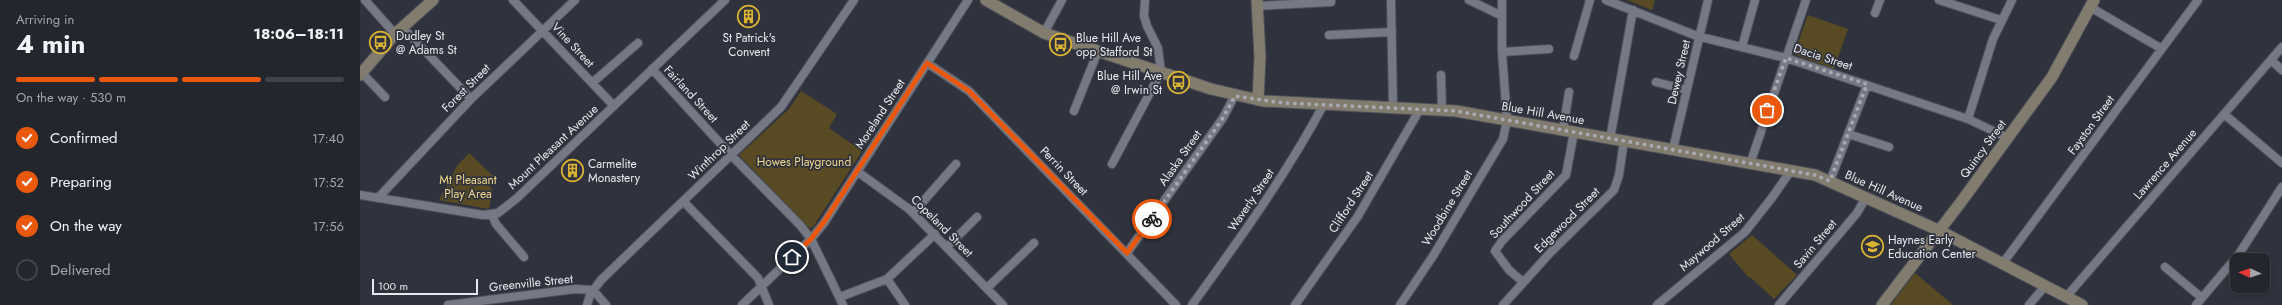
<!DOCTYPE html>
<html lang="en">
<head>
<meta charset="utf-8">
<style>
	:root { --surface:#24262e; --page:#2c2e36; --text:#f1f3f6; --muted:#a3a5aa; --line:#41434a; --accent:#ea580c }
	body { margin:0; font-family:Jost,sans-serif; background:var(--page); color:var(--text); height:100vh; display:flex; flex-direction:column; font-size:15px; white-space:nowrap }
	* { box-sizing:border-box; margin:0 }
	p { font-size:13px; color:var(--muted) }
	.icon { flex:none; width:22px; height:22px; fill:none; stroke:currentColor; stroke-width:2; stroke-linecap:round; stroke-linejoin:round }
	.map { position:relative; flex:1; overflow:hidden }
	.sheet { display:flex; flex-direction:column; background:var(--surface); width:360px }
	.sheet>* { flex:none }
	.needle { width:26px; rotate:273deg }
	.fabs { position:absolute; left:1870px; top:253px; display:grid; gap:8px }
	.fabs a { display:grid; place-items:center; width:40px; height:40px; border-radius:8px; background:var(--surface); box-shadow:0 2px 6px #0003,0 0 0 1px var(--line); font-size:20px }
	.scale { position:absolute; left:12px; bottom:10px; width:106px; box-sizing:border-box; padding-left:4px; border:2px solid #e8e9f0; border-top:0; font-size:11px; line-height:14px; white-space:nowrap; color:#e8e9f0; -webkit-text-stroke:3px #30333d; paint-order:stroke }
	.pin { position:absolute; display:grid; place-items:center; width:34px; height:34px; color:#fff; margin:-17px; border:2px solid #fff; border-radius:50%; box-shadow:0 1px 4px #0007 }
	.courier { position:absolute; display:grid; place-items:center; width:40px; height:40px; margin:-20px; border:3px solid #ea580c; border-radius:50%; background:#fff; color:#222; box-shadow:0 1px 5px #0007 }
	.summary em { font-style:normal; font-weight:700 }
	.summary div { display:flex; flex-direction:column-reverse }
	.summary { display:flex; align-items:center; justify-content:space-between; height:68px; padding:0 16px }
	h1 { font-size:26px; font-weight:700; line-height:30px }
	.bar { display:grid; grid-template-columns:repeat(4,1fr); gap:6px 4px; align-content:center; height:48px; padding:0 16px }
	.bar i { height:5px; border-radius:3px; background:var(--line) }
	.bar .active { background:var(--accent) }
	.bar p { grid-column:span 4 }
	ol { padding:0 16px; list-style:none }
	li { display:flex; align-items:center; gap:12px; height:44px }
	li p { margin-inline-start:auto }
	li .icon { padding:4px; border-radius:50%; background:var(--accent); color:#fff; stroke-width:4 }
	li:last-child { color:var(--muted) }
	li i { width:22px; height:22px; border:2px solid var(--line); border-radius:50% }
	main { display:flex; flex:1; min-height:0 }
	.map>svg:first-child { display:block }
	.green { fill:#584b23 }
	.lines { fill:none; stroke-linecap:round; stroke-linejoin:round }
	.street-casing { stroke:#4e5159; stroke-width:10 }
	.secondary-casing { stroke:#4e5159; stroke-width:13 }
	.street { stroke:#757885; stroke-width:8 }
	.secondary { stroke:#817c6e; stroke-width:11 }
	.done { stroke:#a8a9b1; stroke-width:4; stroke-dasharray:0 7.2 }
	.route { stroke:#ea580c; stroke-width:5 }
	.labels { text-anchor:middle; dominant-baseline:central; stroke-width:3.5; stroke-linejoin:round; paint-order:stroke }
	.poi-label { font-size:12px; fill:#e8e9f0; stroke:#30333d; text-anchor:start }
	.street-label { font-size:12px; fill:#e8e9f0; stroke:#30333d }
	.park-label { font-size:12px; fill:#f0d78e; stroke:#30333d }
</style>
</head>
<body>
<main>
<section class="sheet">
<div class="summary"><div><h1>4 min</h1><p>Arriving in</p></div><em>18:06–18:11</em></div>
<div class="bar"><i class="active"></i><i class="active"></i><i class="active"></i><i></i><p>On the way · 530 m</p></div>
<ol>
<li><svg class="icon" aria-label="check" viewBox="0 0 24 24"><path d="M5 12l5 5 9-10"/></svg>Confirmed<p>17:40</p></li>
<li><svg class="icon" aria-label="check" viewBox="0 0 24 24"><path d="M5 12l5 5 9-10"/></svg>Preparing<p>17:52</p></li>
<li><svg class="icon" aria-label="check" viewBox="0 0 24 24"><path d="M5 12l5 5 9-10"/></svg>On the way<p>17:56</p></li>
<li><i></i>Delivered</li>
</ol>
</section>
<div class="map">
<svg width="1922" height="305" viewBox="0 0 1922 305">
	<rect width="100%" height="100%" fill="#30333d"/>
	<path class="green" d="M1267 0H1295L1292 10Z
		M1448 15 1488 29 1474 69 1434 54Z
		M441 91 477 114 469 128 502 151 453 227 449 228 379 155 429 109Z
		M109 153 133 176 127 183 132 189 129 209 79 200 97 166Z
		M1392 235 1437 275 1414 299 1390 277 1389 278 1369 254Z
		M1555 273 1593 305H1531Z"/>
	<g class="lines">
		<defs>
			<path id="street" d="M5 0 35 34
				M153 0 254 106
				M1031 0 1033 107
				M1109 0 1142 16
				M1246 0 1337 36 1426 58 1608 119 1648 138
				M1579 0 1641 20
				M898 6 971 2V0
				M1730 7 1802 49
				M1515 13 1520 0
				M42 27 111 99
				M684 33 702 0
				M969 35 1032 32
				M1382 47 1395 0
				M1142 52 1189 49
				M1214 56 1230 0
				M1911 60 1922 70
				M567 63 609 91 816 305
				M292 69 370 154 440 225 451 239 483 305
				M2 73 25 97
				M1081 75 1082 110
				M1296 82 1327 90
				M232 83 278 43
				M714 111 738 51
				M1864 114 1922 163
				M1608 119 1633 39 1652 0
				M1203 130 1209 92
				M1488 134 1529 147
				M1250 139 1273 10
				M1313 149 1348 0
				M752 164 801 72 798 48 787 26 784 16 785 0
				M1390 164 1446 0
				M498 172 549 209 643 305
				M1470 181 1507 85
				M0 195 123 215 138 213 157 198 365 0
				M18 198 111 99 215 0
				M323 201 398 278 409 305
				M553 213 596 164
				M132 215 136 224 164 257
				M587 247 617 217
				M767 253 863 118 875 95
				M1643 263 1838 0
				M1805 267 1842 298
				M527 279 545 305
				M1163 282 1149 270 1135 251 1142 241 1206 175 1214 132
				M627 288 674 243
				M480 297 527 279 575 234
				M1706 297 1922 47
				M88 305 215 289 233 290 246 305
				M227 305 230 295 241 280 421 107 494 0
				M382 305 451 239 464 223 608 0
				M832 305C879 240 926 175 964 104
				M935 305 998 216 1060 109
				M1040 305 1073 256 1143 139 1147 120 1142 52V0
				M1143 305 1190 253 1254 190 1259 175 1264 141
				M1297 305 1385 232 1411 199 1430 172
				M1419 305 1497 213 1506 197
				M1669 305 1685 286
				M1836 305 1879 254 1922 187"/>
			<path id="secondary" d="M626 0 684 33 851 89 903 101 1096 111 1455 175 1578 230 1722 305
				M897 0 900 57 898 100
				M0 75 35 34 73 0
				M1522 305 1601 202 1692 77 1734 0"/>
		</defs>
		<use href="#street" class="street-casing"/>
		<use href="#secondary" class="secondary-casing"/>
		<use href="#street" class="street"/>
		<use href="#secondary" class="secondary"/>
	</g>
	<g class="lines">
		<path class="done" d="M792 219 863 118 875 96 924 103 1096 111 1455 175 1470 181 1507 84 1426 58 1407 110"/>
		<path class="route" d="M432 257 451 239 464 222 567 63 609 91 767 253 792 219"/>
	</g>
	<defs>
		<symbol id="building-ring" viewBox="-11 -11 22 22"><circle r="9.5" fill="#30333d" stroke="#dab333" stroke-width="1.5"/><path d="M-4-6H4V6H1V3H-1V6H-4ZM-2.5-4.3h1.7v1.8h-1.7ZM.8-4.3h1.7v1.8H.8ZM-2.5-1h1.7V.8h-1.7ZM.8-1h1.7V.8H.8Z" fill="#dab333"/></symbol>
		<symbol id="bus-ring" viewBox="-11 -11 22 22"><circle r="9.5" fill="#30333d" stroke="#dab333" stroke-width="1.5"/><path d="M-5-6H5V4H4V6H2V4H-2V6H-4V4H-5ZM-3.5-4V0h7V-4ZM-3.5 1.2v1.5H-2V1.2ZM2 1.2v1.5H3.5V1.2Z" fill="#dab333"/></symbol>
		<symbol id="school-ring" viewBox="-11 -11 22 22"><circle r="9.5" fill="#30333d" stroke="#dab333" stroke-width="1.5"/><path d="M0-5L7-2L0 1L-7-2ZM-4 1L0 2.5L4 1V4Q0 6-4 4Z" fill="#dab333"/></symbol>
	</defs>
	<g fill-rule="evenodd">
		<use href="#building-ring" x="376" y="4" width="25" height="25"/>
		<use href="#bus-ring" x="8" y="30" width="25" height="25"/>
		<use href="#bus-ring" x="688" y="32" width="25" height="25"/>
		<use href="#bus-ring" x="806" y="70" width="25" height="25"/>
		<use href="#building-ring" x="200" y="158" width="25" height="25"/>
		<use href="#school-ring" x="1500" y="234" width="25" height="25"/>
	</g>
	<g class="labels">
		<g class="poi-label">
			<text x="36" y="36">Dudley St<tspan x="36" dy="14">@ Adams St</tspan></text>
			<text x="389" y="38" text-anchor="middle">St Patrick's<tspan x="389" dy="14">Convent</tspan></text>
			<text x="716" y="38">Blue Hill Ave<tspan x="716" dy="14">opp Stafford St</tspan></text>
			<text x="802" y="76" text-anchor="end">Blue Hill Ave<tspan x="802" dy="14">@ Irwin St</tspan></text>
			<text x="228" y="164">Carmelite<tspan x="228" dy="14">Monastery</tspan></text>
			<text x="1528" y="240">Haynes Early<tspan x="1528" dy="14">Education Center</tspan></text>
		</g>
		<g class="street-label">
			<text transform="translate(213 45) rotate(47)">Vine Street</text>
			<text transform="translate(1463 57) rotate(18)">Dacia Street</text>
			<text transform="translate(1319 72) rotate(-77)">Dewey Street</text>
			<text transform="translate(106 88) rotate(-45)">Forest Street</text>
			<text transform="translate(331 94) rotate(47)">Fairland Street</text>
			<text transform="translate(1183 113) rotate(10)">Blue Hill Avenue</text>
			<text transform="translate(520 114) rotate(-57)">Moreland Street</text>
			<text transform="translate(1731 125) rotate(-54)">Fayston Street</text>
			<text transform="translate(193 147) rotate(-43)">Mount Pleasant Avenue</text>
			<text transform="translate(1623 149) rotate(-54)">Quincy Street</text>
			<text transform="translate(359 150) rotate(-44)">Winthrop Street</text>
			<text transform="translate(820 158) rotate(-55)">Alaska Street</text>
			<text transform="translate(1805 164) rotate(-49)">Lawrence Avenue</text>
			<text transform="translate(704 171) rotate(46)">Perrin Street</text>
			<text transform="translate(1524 191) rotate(24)">Blue Hill Avenue</text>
			<text transform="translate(891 200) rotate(-56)">Waverly Street</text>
			<text transform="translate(991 202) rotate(-57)">Clifford Street</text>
			<text transform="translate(1162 204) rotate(-47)">Southwood Street</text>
			<text transform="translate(1087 208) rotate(-59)">Woodbine Street</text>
			<text transform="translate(1207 220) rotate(-45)">Edgewood Street</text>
			<text transform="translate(582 226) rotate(45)">Copeland Street</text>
			<text transform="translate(1352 242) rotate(-41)">Maywood Street</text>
			<text transform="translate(1455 244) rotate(-50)">Savin Street</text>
			<text transform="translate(171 283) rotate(-6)">Greenville Street</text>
		</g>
		<g class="park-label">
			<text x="444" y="162">Howes Playground</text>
			<text x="108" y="180">Mt Pleasant<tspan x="108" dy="14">Play Area</tspan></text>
		</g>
	</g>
</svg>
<div class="fabs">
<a><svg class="needle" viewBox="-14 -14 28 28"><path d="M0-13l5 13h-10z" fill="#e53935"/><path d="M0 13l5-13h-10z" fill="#a3a5aa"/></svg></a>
</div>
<div class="scale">100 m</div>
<div class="pin" style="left:1407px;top:110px;background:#ea580c"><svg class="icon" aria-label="bag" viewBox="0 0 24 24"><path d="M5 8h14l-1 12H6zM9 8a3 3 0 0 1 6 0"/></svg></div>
<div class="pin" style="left:432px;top:257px;background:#1f2937"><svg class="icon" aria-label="home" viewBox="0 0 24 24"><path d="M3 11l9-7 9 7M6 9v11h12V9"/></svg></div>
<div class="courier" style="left:792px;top:219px"><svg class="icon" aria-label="bike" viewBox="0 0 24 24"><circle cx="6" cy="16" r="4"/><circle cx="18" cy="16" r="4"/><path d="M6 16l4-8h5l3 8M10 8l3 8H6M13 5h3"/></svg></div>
</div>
</main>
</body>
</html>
